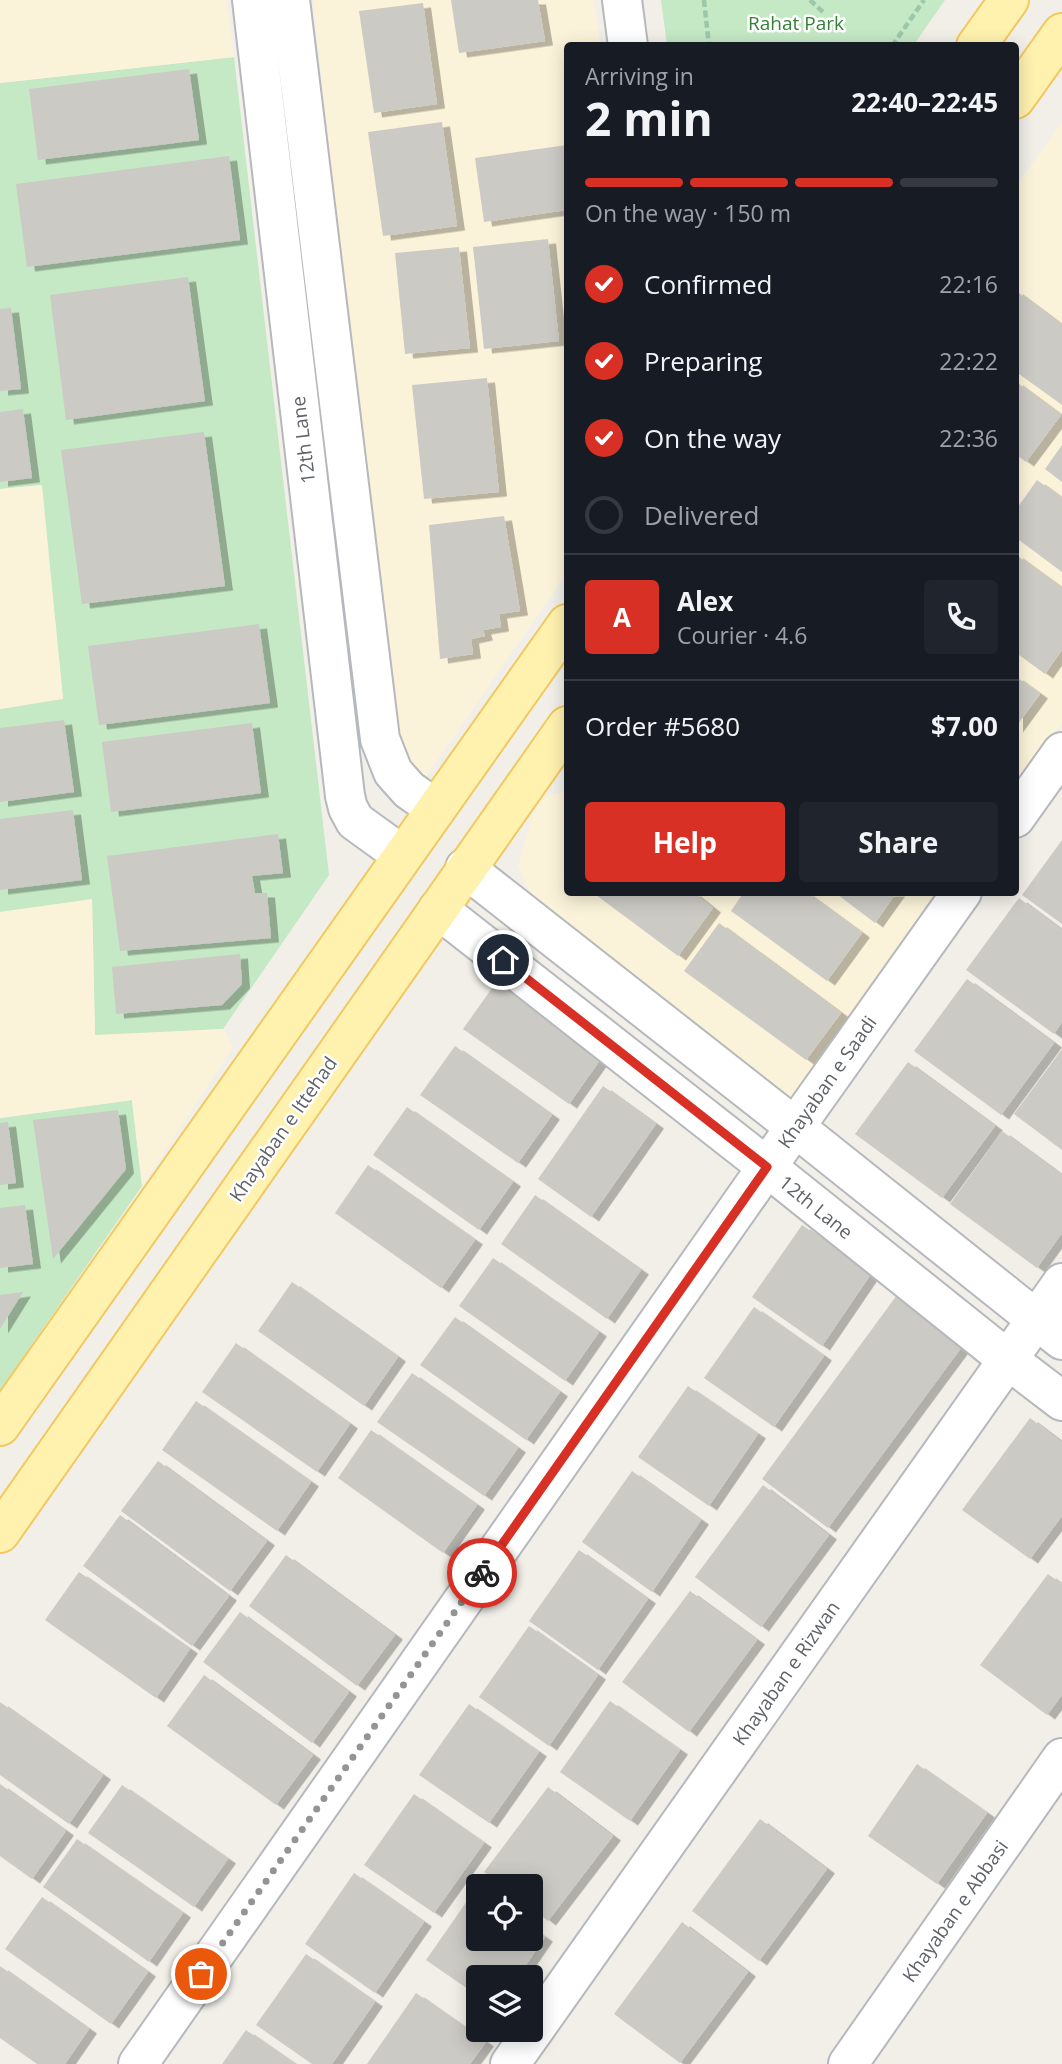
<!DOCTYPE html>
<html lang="en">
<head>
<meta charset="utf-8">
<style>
	:root { --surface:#171b24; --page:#20242c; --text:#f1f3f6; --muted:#9ea1a6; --line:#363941; --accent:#d93025 }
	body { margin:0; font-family:"Open Sans",sans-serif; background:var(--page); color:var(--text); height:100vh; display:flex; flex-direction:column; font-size:26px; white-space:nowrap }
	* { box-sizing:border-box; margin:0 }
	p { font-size:23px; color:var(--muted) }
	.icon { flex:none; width:38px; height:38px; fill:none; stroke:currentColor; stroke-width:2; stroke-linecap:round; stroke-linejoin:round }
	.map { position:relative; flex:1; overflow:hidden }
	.side { position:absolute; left:564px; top:42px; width:455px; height:854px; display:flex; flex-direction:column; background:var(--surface); border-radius:7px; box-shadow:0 4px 18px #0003 }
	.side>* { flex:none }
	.fabs { position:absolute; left:466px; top:1874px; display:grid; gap:14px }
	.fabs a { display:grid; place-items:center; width:77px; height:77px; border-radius:7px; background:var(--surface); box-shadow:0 4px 18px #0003; font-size:35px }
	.pin { position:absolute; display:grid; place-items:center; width:60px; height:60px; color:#fff; margin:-30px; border:4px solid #fff; border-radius:50%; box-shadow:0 2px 7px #0007 }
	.courier { position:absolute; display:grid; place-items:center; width:70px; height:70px; margin:-35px; border:5px solid #d93025; border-radius:50%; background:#fff; color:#222; box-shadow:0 2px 9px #0007 }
	.overview em { font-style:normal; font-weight:700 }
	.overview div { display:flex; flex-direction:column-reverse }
	.overview { display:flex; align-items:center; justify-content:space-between; height:119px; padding:0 21px }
	h1 { font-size:46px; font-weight:700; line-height:52px }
	.bar { display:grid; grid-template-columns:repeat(4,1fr); gap:10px 7px; align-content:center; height:84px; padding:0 21px }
	.bar i { height:9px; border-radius:5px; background:var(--line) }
	.bar .active { background:var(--accent) }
	.bar p { grid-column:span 4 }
	.line { display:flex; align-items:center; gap:18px; padding:0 21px; border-top:2px solid var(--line) }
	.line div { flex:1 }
	.round { display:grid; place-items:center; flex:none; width:74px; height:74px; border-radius:7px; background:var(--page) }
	ol { padding:0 21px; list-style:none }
	li { display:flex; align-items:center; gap:21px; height:77px }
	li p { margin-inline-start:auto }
	li .icon { padding:7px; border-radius:50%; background:var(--accent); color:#fff; stroke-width:4 }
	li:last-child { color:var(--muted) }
	li i { width:38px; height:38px; border:4px solid var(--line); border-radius:50% }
	.cta { display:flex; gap:14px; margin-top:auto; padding:14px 21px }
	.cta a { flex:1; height:80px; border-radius:7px; background:var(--accent); color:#fff; font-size:28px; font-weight:700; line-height:80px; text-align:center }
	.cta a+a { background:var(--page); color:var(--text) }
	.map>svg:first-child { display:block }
	.green { fill:#c5e8c5 }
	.sand { fill:#fbf3d9 }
	.building { fill:#cccac5; filter:url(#shadow) }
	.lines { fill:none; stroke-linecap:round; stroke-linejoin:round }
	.minor-casing { stroke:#b5b8bc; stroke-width:42 }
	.major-casing { stroke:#f2c960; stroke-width:42 }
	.path { stroke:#9cc7a9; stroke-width:4.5; stroke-dasharray:7 3.5; stroke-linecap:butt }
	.minor { stroke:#fff; stroke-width:38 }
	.major { stroke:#fff2af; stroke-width:38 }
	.done { stroke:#929495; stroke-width:7; stroke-dasharray:0 12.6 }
	.route { stroke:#d93025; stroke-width:9 }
	.labels { text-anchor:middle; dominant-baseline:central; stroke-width:5; stroke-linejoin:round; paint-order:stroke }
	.park-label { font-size:19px; fill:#348238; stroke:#fff }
	.street-label { font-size:19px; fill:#5f6368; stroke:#fff }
</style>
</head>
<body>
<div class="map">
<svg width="1062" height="2064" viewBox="0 0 1062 2064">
	<defs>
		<filter id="shadow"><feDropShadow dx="8" dy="4.5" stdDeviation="0" flood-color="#0004"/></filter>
	</defs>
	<rect width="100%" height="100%" fill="#f1efe8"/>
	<path class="green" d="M661 0H945L913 46 667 45Z
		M234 57 329 875 223 1029 95 1036 92 900 0 912V709L63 698 41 485 0 489V83Z
		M132 1100 142 1186 0 1390V1118Z"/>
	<path class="sand" d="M0 0H226L234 57 0 83Z
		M313 0H594L600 45 567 46V573L422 782 394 741Z
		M1062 122V722L1015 789V188Z
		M42 485 63 699 0 709V489Z
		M567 792V892L943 893 794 1105 537 909 518 866 538 797Z
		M92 899 95 1035 223 1029 233 1047 142 1186 132 1100 0 1118V912Z"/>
	<path class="building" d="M451 0H538L545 41 459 53Z
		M423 3 437 104 374 113 359 11Z
		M189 69 199 140 38 160 29 89Z
		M442 122 457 226 383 236 368 132Z
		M567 145V210L484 222 475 158Z
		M229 156 240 240 27 267 16 184Z
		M548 239 559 341 484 349 473 247Z
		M459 247 470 348 405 354 395 253Z
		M188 277 205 401 66 420 50 295Z
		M1015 290 1062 325V405L1015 371Z
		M11 308 21 389 0 391V309Z
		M487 378 499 492 424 499 412 385Z
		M1015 381 1061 415 1026 462 1015 454Z
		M23 409 32 478 0 482V412Z
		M204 432 225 586 82 604 61 450Z
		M1062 445V482L1045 469Z
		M1037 480 1062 498V572L1015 537V511Z
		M504 516 520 611 499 614 501 627 483 630 485 636 471 639 473 654 440 659 429 525Z
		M1015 554 1062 588V650L1045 674 1015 652Z
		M259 624 270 703 99 725 88 646Z
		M1015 676 1040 694 1015 728Z
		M64 720 74 792 0 802V728Z
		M252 723 261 793 111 812 102 742Z
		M73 810 82 880 0 890V819Z
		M278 834 283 873 252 876 255 893H267L271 938 120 951 107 856Z
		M1062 840V924L1022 895Z
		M592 892H693L713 908 678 956Z
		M744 892H806L862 933 827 981 731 911Z
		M834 892H897L875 923Z
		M1019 898 1062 930V1022L1054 1034 966 970Z
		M719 923 841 1013 806 1060 684 971Z
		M240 954 242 984 222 1005 116 1014 112 967Z
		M967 979 1054 1043 1001 1115 914 1051Z
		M497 981 603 1056 569 1104 463 1029Z
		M455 1046 552 1115 518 1163 420 1095Z
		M1062 1049V1150L1014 1114Z
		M908 1062 995 1126 942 1198 855 1134Z
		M603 1086 656 1124 591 1217 538 1179Z
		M407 1107 513 1182 479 1230 373 1155Z
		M118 1110 126 1169 53 1259 33 1120Z
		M8 1122 16 1183 0 1185V1123Z
		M1002 1131 1062 1175V1233L1037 1268 950 1204Z
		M368 1165 475 1240 441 1288 335 1213Z
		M535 1195 641 1270 607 1319 501 1244Z
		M25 1205 33 1264 0 1268V1208Z
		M802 1225 871 1274 822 1346 752 1297Z
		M493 1258 599 1332 565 1381 459 1306Z
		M292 1282 398 1357 364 1406 258 1331Z
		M23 1292 0 1329V1295Z
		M897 1295 964 1344 828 1528 762 1479Z
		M754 1307 824 1356 774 1427 704 1378Z
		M455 1317 560 1392 526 1440 420 1365Z
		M236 1343 350 1424 317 1472 202 1392Z
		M412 1373 518 1448 484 1496 377 1422Z
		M688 1386 758 1434 709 1506 638 1457Z
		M196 1401 311 1482 277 1531 162 1450Z
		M1030 1418 1062 1442V1516L1030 1559 962 1510Z
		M371 1430 477 1505 443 1553 338 1478Z
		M158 1461 267 1541 230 1591 121 1511Z
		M632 1471 701 1520 652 1592 582 1542Z
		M763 1485 829 1535 761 1627 695 1577Z
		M120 1515 229 1596 192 1646 83 1566Z
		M579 1550 648 1599 598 1670 529 1621Z
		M286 1555 395 1635 357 1686 249 1606Z
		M79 1572 190 1649 156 1698 45 1620Z
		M1048 1574 1062 1584V1695L1047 1715 980 1665Z
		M690 1591 757 1640 689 1732 622 1682Z
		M240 1612 349 1692 312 1743 203 1662Z
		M529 1626 598 1675 549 1746 479 1697Z
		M204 1675 313 1755 276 1805 167 1726Z
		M610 1701 680 1750 630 1821 560 1772Z
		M0 1702 103 1775 69 1824 0 1775Z
		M469 1704 539 1752 489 1823 419 1775Z
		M917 1764 987 1813 937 1884 868 1836Z
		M0 1784 66 1831 32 1879 0 1856Z
		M122 1785 228 1859 194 1907 88 1833Z
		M548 1787 613 1836 548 1921 530 1907V1886H503L484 1872Z
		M414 1794 484 1843 434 1913 364 1865Z
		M760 1819 827 1869 759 1961 692 1911Z
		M77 1839 183 1913 149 1962 43 1887Z
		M354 1873 424 1922 375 1993 305 1944Z
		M476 1888 478 1890V1939H530V1927L545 1937 517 1978H478V1996L426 1960Z
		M42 1897 148 1972 111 2024 5 1949Z
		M682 1922 748 1972 680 2063 614 2014Z
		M306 1954 375 2002 332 2064H312L256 2025Z
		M0 1966 89 2029 65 2064H37L0 2038Z
		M416 1993 486 2042 470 2064H367Z
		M246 2030 295 2064H222Z"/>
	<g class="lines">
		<defs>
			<path id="minor" d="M252 0 345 796 348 808 355 821 402 855
				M290 0 380 739 393 772 409 790 436 809
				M622 0 628 46
				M1015 818 1062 752
				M465 868 795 1127 1062 1340
				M438 909 767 1167 1007 1359 1062 1401
				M138 2064 795 1127 962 892
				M510 2064 1062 1283
				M848 2064 1062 1758"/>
			<path id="major" d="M976 46 1009 0
				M1015 99 1062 33
				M0 1426 567 624
				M0 1533 567 726"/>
		</defs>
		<use href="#minor" class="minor-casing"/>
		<use href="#major" class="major-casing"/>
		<path class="path" d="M704 0 709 46
			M810 0 823 12
			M892 46 924 0"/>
		<use href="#minor" class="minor"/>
		<use href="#major" class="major"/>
	</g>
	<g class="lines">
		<path class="done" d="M201 1974 482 1573"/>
		<path class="route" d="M482 1573 767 1167 503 960"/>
	</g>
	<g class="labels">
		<g class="park-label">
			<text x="796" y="23">Rahat Park</text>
		</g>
		<g class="street-label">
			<text transform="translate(303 440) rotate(-97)">12th Lane</text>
			<text transform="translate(827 1082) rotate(-55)">Khayaban e Saadi</text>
			<text transform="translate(283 1129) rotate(-55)">Khayaban e Ittehad</text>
			<text transform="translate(816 1207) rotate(39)">12th Lane</text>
			<text transform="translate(786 1673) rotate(-55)">Khayaban e Rizwan</text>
			<text transform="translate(955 1911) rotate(-55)">Khayaban e Abbasi</text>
		</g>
	</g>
</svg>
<div class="fabs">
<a><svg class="icon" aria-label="locate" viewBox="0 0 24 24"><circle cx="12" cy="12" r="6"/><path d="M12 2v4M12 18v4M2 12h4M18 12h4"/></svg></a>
<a><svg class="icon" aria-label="layers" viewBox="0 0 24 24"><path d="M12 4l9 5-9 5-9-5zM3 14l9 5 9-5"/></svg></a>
</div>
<div class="pin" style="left:201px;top:1974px;background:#ea580c"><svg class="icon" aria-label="bag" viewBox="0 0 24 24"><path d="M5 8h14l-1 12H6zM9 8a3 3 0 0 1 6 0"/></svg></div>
<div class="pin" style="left:503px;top:960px;background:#1f2937"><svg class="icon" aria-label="home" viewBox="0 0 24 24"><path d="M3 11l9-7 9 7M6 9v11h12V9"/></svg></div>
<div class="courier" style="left:482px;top:1573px"><svg class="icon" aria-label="bike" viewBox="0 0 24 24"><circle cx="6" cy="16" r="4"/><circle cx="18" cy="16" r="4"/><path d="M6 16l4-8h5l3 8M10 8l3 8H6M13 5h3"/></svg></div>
<section class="side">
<div class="overview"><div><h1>2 min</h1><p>Arriving in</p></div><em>22:40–22:45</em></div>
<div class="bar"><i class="active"></i><i class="active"></i><i class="active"></i><i></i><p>On the way · 150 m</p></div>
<ol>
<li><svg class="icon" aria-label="check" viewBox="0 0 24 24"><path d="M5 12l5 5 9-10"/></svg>Confirmed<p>22:16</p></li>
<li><svg class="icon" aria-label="check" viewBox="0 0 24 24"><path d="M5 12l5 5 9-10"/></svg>Preparing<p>22:22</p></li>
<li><svg class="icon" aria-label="check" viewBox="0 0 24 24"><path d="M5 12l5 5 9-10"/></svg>On the way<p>22:36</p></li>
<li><i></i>Delivered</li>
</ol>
<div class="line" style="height:126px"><b class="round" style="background:var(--accent);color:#fff">A</b><div><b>Alex</b><p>Courier · 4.6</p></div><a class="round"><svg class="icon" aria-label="phone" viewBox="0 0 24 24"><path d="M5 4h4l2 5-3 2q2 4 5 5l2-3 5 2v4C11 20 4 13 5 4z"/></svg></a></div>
<div class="line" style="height:91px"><div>Order #5680</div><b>$7.00</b></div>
<div class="cta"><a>Help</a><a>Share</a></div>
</section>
</div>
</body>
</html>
